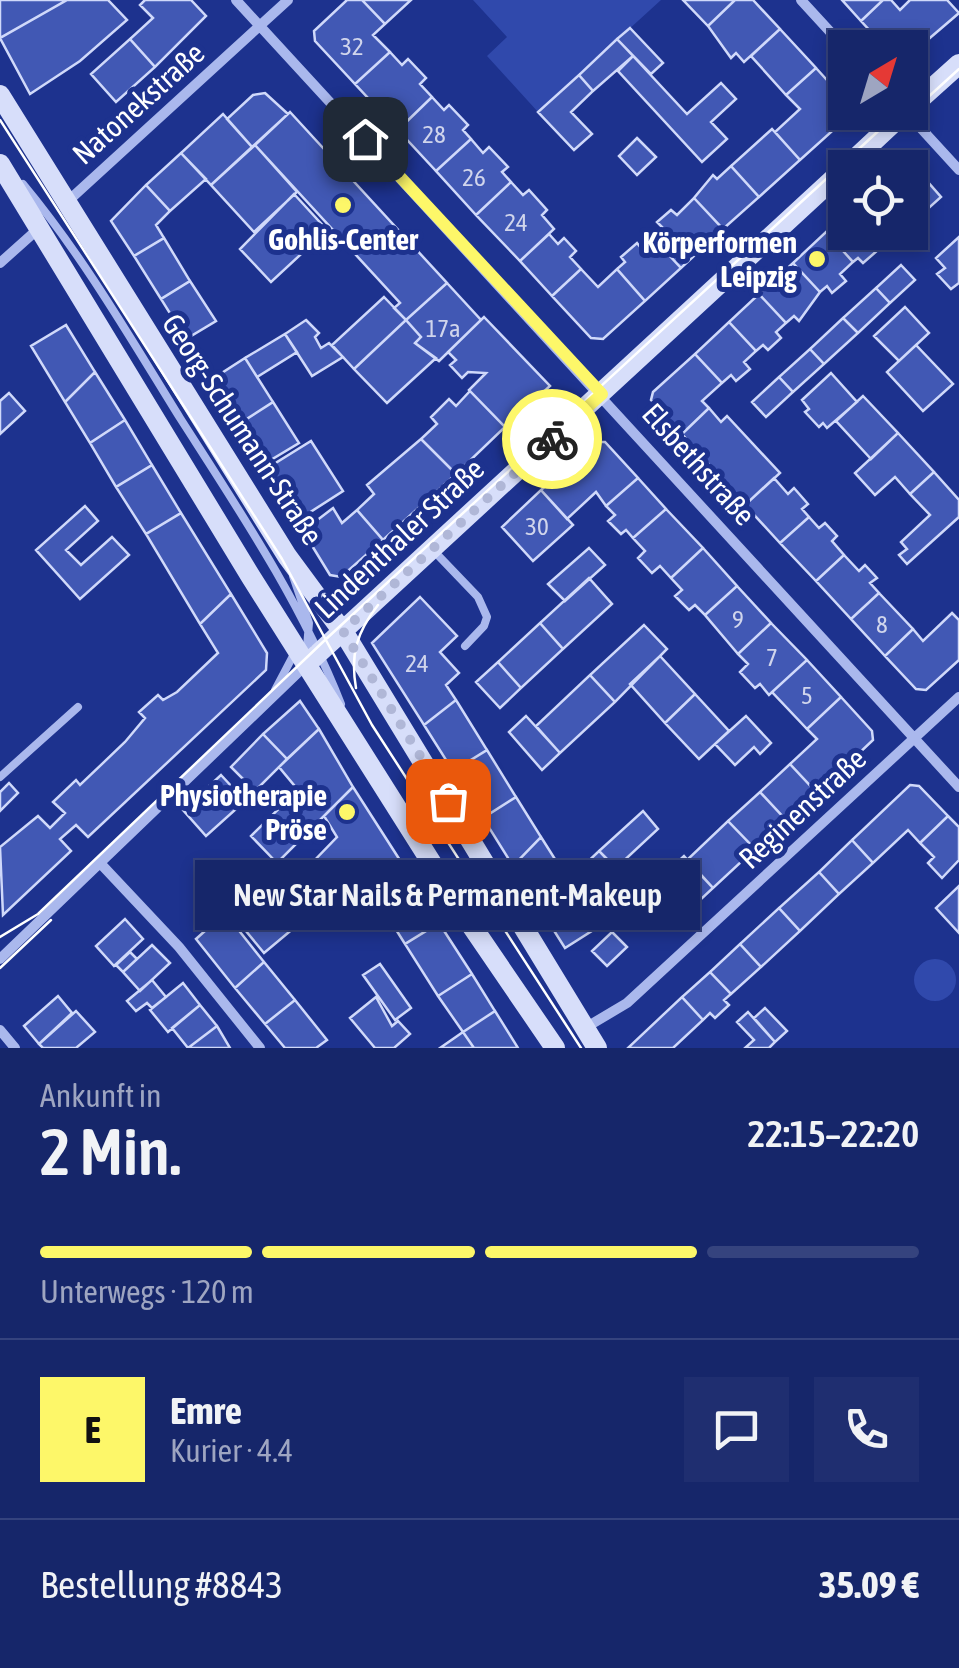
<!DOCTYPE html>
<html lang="de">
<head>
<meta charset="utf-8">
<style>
	:root { --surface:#16266a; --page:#1f2e70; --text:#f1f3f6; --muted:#9ea5c1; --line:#35437e; --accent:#fdf769 }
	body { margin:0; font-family:"Asap Condensed",sans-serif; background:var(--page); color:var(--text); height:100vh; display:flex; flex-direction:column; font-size:38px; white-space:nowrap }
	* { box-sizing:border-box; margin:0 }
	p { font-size:32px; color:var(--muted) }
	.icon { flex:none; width:55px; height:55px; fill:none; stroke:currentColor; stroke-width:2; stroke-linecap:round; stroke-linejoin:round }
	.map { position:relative; height:1048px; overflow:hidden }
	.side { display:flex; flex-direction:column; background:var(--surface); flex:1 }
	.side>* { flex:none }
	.needle { width:65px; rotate:38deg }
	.fabs { position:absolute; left:828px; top:30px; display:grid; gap:20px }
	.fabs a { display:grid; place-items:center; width:100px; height:100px; border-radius:0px; background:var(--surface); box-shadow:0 5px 15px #0003,0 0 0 2px var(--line); font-size:50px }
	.pin { position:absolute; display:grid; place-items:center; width:85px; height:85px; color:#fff; margin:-42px; border-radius:20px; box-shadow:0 5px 15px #0006 }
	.courier { position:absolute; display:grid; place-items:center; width:100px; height:100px; margin:-50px; border:8px solid #fdf769; border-radius:50%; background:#fff; color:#222; box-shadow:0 2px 12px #0007 }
	.bubble { position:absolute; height:70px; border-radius:0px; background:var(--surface); box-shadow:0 5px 15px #0003,0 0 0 2px var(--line); font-size:32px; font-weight:600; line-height:70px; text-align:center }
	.headline em { font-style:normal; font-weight:600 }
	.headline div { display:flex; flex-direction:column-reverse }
	.headline { display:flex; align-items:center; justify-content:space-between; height:170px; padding:0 40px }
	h1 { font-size:65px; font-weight:600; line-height:75px }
	.bar { display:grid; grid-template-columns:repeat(4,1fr); gap:15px 10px; align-content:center; height:120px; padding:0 40px }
	.bar i { height:12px; border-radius:8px; background:var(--line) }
	.bar .current { background:var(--accent) }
	.bar p { grid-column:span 4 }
	.line { display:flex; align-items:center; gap:25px; padding:0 40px; border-top:2px solid var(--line) }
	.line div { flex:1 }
	.round { display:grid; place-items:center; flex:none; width:105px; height:105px; border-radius:0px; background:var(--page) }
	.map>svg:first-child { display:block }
	.green { fill:#3049ac }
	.building { fill:#4158b4; stroke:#d0d9fa; stroke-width:2.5 }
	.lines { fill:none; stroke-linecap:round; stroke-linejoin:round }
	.lane { stroke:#aab8ed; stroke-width:8 }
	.street { stroke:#aab8ed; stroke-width:10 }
	.secondary { stroke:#d7defa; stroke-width:20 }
	.tram { stroke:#fff; stroke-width:2.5 }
	.done { stroke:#b0b7d7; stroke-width:10; stroke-dasharray:0 18 }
	.route { stroke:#fdf769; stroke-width:12 }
	.poi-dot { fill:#fdf769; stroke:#1d328e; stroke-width:4 }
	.labels { text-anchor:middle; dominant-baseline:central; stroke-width:10; stroke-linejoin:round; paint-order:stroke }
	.number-label { font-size:25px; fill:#d0d5ec }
	.street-label { font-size:30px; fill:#fff; stroke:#1d328e }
	.poi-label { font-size:30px; font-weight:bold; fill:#fff; stroke:#1d328e; text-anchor:end }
</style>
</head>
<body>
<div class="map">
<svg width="959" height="1048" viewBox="0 0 959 1048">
	<rect width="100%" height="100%" fill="#1d328e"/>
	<path class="green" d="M473 0H661L538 112 487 56 507 37Z
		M914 980a21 21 0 1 1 42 0a21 21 0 1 1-42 0Z"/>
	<path class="building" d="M0 0H67L0 38Z
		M67 0H108L127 20 80 61 30 94 0 38Z
		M145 0H191L206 16 155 67 130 39 153 18 140 5Z
		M347 0H362L385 24 373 35 390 52 355 84 315 41 314 31Z
		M362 0H411L385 24Z
		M683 0H735L708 26Z
		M735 0H753L780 29 744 62 736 53 731 58 708 26Z
		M842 0H883L861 21Z
		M883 0H891L900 10 910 0H947L959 13 910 55V48H886L861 21Z
		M630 28 663 63 651 74 617 39Z
		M780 29 816 68 786 95 751 56Z
		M130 39 155 67 116 102 91 74Z
		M617 39 633 56 593 91 579 75Z
		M390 52 402 65 408 59 426 78 420 84 432 97 398 130 355 84Z
		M633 56 687 114 721 83 736 99 711 122 727 139 702 162 618 71Z
		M816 68 845 100V112L850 115 800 160 775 132 800 109 786 95Z
		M579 75 593 91 571 112 592 134 574 150 538 112Z
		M265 93 288 114 252 147 227 119 253 95Z
		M432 97 444 110 449 105 468 125 463 130 471 139 436 171 398 130Z
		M290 112 447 283 406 320 394 308 400 303 255 145Z
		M223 114 252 147 211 185 181 153Z
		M772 129 800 160 759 197 731 166Z
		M637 138 656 157 637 175 619 156Z
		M471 139 483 153 489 147 508 167 502 172 511 182 476 215 436 171Z
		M255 145 297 192 254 232 211 185Z
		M181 153 206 179 170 211 146 185Z
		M902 162 912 164 941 197 912 223 910 168H897Z
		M731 166 759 197 723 229 694 198 713 175 717 179Z
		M511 182 523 195 529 190 547 210 542 215 554 229 520 261 476 215Z
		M146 185 170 211 156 225 164 238 134 256 111 221Z
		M294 194 327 230 271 282 240 249Z
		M694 198 723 229 681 268 653 238 663 228 657 222 671 210 677 215Z
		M845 216V232L882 235 872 244 878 250 863 263 858 258 853 262 826 232Z
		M826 232 853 262 840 274 846 281 832 293 827 286 820 292 793 263Z
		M549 234 558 244 564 238 576 251 570 257 581 269 552 296 520 261Z
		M959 237V283L951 289 937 274 945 268 936 258Z
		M164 238 190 281 161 299 134 256Z
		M653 238 681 268 645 301 617 269 625 262 621 257 637 243 641 248Z
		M793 263 820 292 799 321 794 316 786 323 759 294Z
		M901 265 915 280 890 303 876 288Z
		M581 269 598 287 617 269 645 301 603 339 591 338 552 296Z
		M190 281 216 321 186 339 161 299Z
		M447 283 481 320 439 361 415 343 421 337 406 320Z
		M876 288 890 303 858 333 843 318Z
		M759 294 786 323 776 332 781 338 768 350 763 345 756 351 729 322Z
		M384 297 406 320 354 369 332 345Z
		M905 307 929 333 899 361 874 336Z
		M484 317 550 386 505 427 469 390 486 373 468 372 462 378 450 365 456 360 448 352Z
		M843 318 858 333 824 364 810 349Z
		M306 320 319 333 315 337 321 348 329 343 343 357 312 376 285 334Z
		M406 320 421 337 415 343 436 358 387 403 354 369Z
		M729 322 756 351 744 362 750 369 736 381 731 375 722 383 695 354Z
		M66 325 95 372 65 402 31 346Z
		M285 334 297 352 257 377 245 358Z
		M916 345 953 384 923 411 887 372Z
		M810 349 824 364 793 392 779 377Z
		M695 354 722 383 702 401 709 408 682 434 651 400 653 392Z
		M245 358 273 402 239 424 211 380Z
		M95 372 125 420 90 443 65 402Z
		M831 373 857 402 827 428 823 423 819 427 805 412 809 409 802 400Z
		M779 377 793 392 766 417 752 402Z
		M470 391 505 427 456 474 421 439 437 424 431 417 449 399 456 406Z
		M9 393 25 411 0 434V401Z
		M863 396 898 433 871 459 836 421Z
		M273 402 299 443 264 464 239 424Z
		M709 408 721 422 727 416 780 473 745 505 682 434Z
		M125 420 152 465 116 487 90 443Z
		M898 433 934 472 910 494 895 477 875 495 855 473Z
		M421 439 456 474 383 540 357 510 374 494 367 485Z
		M311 441 343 491 298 520 266 469Z
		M594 442H605L638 478 606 506 596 492 567 519 541 490Z
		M152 465 181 513 146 534 116 487Z
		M934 472 959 500V517L907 564 899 555 907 549 901 542 930 515 910 494Z
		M638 478 666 509 633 538 626 530 621 534 608 521 615 515 606 506Z
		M774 478 788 494 794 488 808 504 802 509 809 517 780 543 745 505Z
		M541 490 573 525 533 561 502 527Z
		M85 506 98 521 66 550 81 565 112 537 129 555 80 599 36 550Z
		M333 508 342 523 357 510 383 540 341 577 330 575 303 531Z
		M666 509 703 548 671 578 660 566 652 573 638 558 645 551 633 538Z
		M181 513 231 594 200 624 146 534Z
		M809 517 819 528 825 523 837 536 832 541 844 555 816 581 780 543Z
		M589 548 605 565 565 601 548 584Z
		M703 548 737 586 705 615 695 605 689 610 675 596 682 590 671 578Z
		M844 555 859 571 865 565 877 578 870 583 879 593 851 619 816 581Z
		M589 578 612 604 563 649 540 623Z
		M737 586 771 623 738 654 705 615Z
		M879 593 913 629 885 656 851 619Z
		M231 594 267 653 266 670 88 837 76 825 60 839 71 851 3 915 0 847 38 816 50 828 65 813 53 802 76 780 80 785 125 742 145 718 139 712 158 695 163 700 177 692 218 653 200 624Z
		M420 597 457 636 440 652 459 673 446 685 456 700 424 725 372 643Z
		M952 613 959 620V660L926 690 916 689 885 656 913 629 923 641Z
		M540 623 563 649 521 688 498 662Z
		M771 623 807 660 769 695 760 684 755 688 740 672 748 664 738 654Z
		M644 625 667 649 615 702 590 675Z
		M660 656 695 694 665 723 630 684Z
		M807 660 841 697 807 729 772 692Z
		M498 662 521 688 500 708 476 682Z
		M590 675 615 702 560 753 536 726Z
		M695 694 729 731 699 759 665 723Z
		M841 697 872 731 873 740 817 793 790 764 817 739 807 729Z
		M456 700 487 750 453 771 424 725Z
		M300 701 319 729 287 759 263 734Z
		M526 716 560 753 542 770 509 732Z
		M746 716 771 743 760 754 754 747 735 765 715 744Z
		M319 729 353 787 277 863 251 836 298 790 279 767Z
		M263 734 287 759 255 791 231 767Z
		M487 750 516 797 483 818 453 771Z
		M790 764 817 793 786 820 760 792Z
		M221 775 245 801 206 836 183 810Z
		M9 783 18 793 0 811V792Z
		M910 785 919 786 948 816 920 843 908 830 873 863 852 840Z
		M353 787 412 879 378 901 363 877 336 896 309 866 337 837 324 816Z
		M760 792 786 820 755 849 728 821Z
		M516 797 541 837 513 866 483 818Z
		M643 811 658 829 616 868 599 851Z
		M948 816 959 827V860L942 878 928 863 934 857 920 843Z
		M728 821 755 849 713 888 687 860Z
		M541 837 572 886 539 907 513 866Z
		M852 840 873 863 839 894 819 872Z
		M599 851 631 885 616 900 580 869Z
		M684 856 713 888 670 928 641 896 654 884 649 878 666 863 671 868Z
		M819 872 839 894 800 931 779 908Z
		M412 879 439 923 405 944 378 901Z
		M572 886 598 927 565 948 539 907Z
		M959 886V933L936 908Z
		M274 888 301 922 264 953 236 919Z
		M779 908 800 931 761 967 740 944Z
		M225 913 264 962 235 988 196 939Z
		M125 919 143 939 114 966 96 946Z
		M439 923 472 974 438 996 405 944Z
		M612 932 627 947 607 966 592 951Z
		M740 944 761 967 731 994 710 972Z
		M152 945 170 963 140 991 123 972Z
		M130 952 137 959 123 972 116 965Z
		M264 962 295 1000 265 1024 235 988Z
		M380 964 411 1008 395 1020 363 975Z
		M710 972 731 994 724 1000 729 1005 715 1018 710 1013 703 1020 682 997Z
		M472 974 495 1011 463 1032 438 996Z
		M152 980 166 997 152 1008 147 1003 136 1011 127 1001Z
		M183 983 200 1005 168 1032 150 1010Z
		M58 996 72 1013 39 1044 24 1026Z
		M376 997 392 1026 398 1021 410 1034 394 1048H375L350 1018Z
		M682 997 703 1020 673 1048H628Z
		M295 1000 327 1040 316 1048H285L265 1024Z
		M200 1005 217 1026 188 1048 172 1028Z
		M765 1008 787 1031 775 1042 754 1018Z
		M76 1011 95 1032 76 1048H43L39 1044Z
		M495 1011 518 1048H474L463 1032Z
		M748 1012 775 1042 769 1048H745L754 1040 737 1022Z
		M217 1026 230 1048H188Z
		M463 1032 474 1048H440Z"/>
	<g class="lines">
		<path class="lane" d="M23 184C83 256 131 339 180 418 239 510 301 602 341 704
			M432 549 478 597 487 617 484 626 465 646
			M293 576 309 623 306 659
			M275 690 294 654
			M0 777 78 707"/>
		<path class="street" d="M236 0 959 787
			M801 0 845 48
			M906 112 959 170
			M67 202 288 0
			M0 263 38 229
			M100 863 179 947 260 1048
			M0 959 306 665
			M585 1028 627 1003 959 697
			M0 1030 15 1048"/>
		<path class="secondary" d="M0 95 287 556 346 636 597 1048
			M910 108 959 64
			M0 164 251 577 469 922 555 1048
			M845 168 905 112
			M309 662 845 168"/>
		<path class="tram" d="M0 120 282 559 372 725 581 1048
			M892 130 959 69
			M356 688C350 654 357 632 378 605
			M0 937 38 914 325 640 899 112
			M0 968 51 920"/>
	</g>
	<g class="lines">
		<path class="done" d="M448 801 343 631 552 439"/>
		<path class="route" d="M365 139 602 394 552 439"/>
	</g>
	<g class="poi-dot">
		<circle cx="343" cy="205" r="10"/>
		<circle cx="817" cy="259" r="10"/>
		<circle cx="347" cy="812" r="10"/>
	</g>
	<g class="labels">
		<g class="number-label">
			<text x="352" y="46">32</text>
			<text x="434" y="134">28</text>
			<text x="474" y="177">26</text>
			<text x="516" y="222">24</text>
			<text x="443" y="328">17a</text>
			<text x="537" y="526">30</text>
			<text x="738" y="619">9</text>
			<text x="882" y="624">8</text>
			<text x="772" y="657">7</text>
			<text x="417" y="663">24</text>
			<text x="807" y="695">5</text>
		</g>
		<g class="street-label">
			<text transform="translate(138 103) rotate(-42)">Natonekstraße</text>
			<text transform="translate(243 429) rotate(57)">Georg-Schumann-Straße</text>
			<text transform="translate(699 464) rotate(48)">Elsbethstraße</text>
			<text transform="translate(399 538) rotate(-43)">Lindenthaler Straße</text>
			<text transform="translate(802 808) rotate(-43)">Reginenstraße</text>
		</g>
		<g class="poi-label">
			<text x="343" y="239" text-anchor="middle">Gohlis-Center</text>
			<text x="797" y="242">Körperformen<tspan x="797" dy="34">Leipzig</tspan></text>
			<text x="327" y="795">Physiotherapie<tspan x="327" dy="34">Pröse</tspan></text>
		</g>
	</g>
</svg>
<div class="fabs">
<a><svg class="needle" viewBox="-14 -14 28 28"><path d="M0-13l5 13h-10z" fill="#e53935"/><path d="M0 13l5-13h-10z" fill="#9ea5c1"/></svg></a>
<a><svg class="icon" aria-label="locate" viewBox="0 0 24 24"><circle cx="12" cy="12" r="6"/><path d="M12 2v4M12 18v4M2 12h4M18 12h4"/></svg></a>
</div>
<div class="pin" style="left:448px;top:801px;background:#ea580c"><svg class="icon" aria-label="bag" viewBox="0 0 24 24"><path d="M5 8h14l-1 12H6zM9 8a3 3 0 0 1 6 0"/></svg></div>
<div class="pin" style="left:365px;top:139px;background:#1f2937"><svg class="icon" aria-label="home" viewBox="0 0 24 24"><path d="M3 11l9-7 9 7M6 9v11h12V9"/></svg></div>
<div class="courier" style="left:552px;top:439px"><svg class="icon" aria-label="bike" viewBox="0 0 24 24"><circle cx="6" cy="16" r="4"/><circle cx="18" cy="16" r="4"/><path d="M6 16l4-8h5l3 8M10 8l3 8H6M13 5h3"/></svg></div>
<div class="bubble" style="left:195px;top:860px;width:505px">New Star Nails &amp; Permanent-Makeup</div>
</div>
<section class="side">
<div class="headline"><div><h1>2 Min.</h1><p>Ankunft in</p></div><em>22:15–22:20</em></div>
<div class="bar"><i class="current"></i><i class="current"></i><i class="current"></i><i></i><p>Unterwegs · 120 m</p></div>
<div class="line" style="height:180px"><b class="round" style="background:var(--accent);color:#111">E</b><div><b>Emre</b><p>Kurier · 4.4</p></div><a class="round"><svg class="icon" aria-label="chat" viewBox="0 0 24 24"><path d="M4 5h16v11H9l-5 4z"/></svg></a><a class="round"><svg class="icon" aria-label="phone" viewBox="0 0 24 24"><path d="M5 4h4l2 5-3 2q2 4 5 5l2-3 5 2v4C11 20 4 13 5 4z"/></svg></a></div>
<div class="line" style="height:130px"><div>Bestellung #8843</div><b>35.09 €</b></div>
</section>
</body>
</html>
